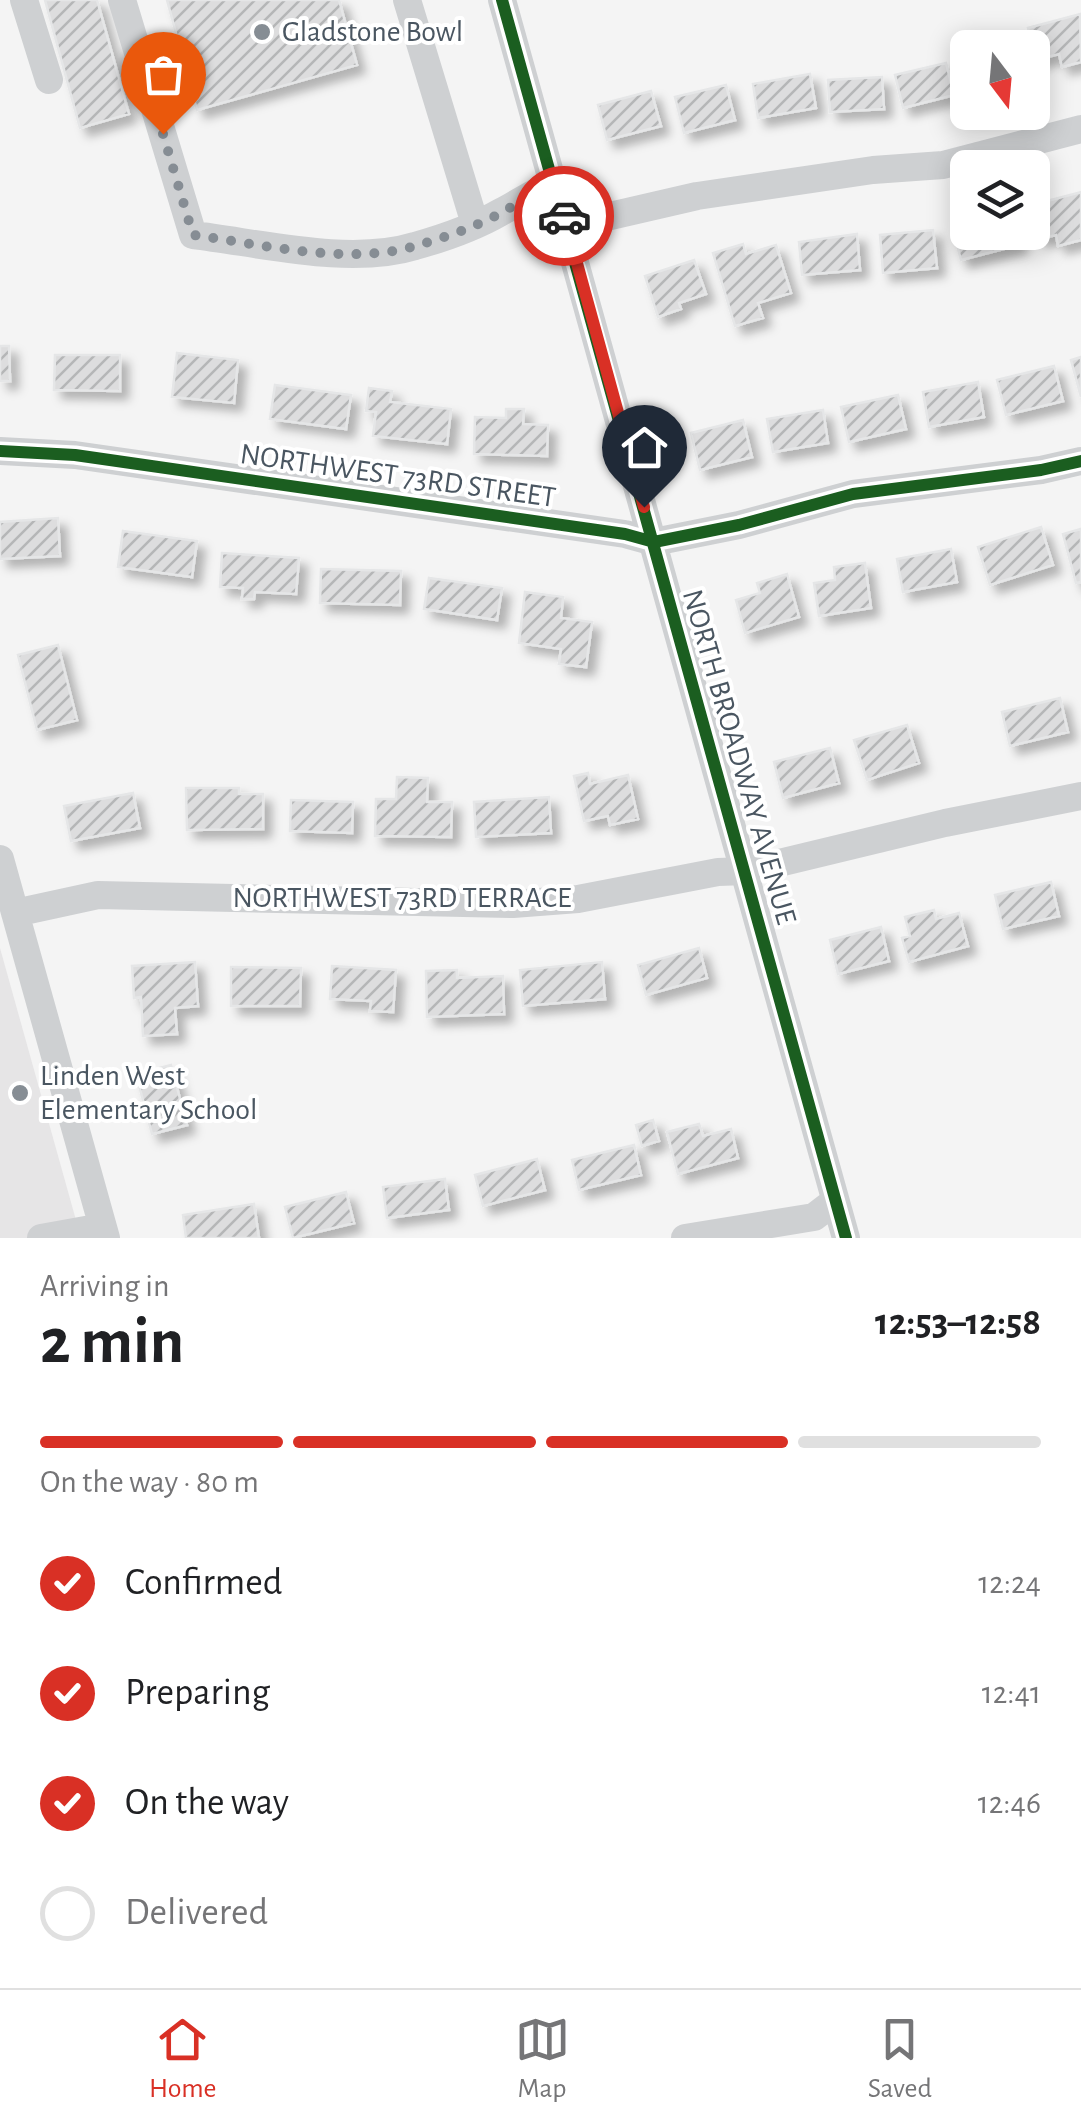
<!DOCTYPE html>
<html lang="en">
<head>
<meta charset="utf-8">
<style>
	:root { --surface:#fff; --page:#f6f6f6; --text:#202124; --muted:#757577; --line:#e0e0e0; --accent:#d93025 }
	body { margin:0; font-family:"Alegreya Sans",sans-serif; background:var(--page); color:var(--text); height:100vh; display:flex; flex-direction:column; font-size:38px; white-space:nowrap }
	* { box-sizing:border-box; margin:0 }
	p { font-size:32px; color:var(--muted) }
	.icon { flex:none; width:55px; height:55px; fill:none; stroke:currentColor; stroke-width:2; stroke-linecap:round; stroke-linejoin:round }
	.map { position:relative; height:1238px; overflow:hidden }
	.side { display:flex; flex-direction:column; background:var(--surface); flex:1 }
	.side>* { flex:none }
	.needle { width:65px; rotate:164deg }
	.buttons { position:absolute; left:950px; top:30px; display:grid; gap:20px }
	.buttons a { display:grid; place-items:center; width:100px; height:100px; border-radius:15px; background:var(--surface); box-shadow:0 5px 25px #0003; font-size:50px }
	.pin { position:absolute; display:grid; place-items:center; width:85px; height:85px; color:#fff; margin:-102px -42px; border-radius:50% 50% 50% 0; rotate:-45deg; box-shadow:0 0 10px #0007 }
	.pin .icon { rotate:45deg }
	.courier { position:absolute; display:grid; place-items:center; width:100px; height:100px; margin:-50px; border:8px solid #d93025; border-radius:50%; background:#fff; color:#222; box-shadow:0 2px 12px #0007 }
	.summary em { font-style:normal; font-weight:700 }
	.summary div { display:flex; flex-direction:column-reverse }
	.summary { display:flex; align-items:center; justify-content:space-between; height:170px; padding:0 40px }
	h1 { font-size:65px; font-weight:700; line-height:75px }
	.bar { display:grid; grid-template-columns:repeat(4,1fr); gap:15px 10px; align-content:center; height:120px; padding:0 40px }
	.bar i { height:12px; border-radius:8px; background:var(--line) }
	.bar .on { background:var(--accent) }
	.bar p { grid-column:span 4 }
	ol { padding:0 40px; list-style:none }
	li { display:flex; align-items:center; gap:30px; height:110px }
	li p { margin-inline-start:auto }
	li .icon { padding:10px; border-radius:50%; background:var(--accent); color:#fff; stroke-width:4 }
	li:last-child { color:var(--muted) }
	li i { width:55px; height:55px; border:5px solid var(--line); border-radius:50% }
	.tabs { display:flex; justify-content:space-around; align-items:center; height:140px; border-top:2px solid var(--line); background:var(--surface); font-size:28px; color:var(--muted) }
	.tabs a { display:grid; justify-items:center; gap:5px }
	.tabs .on { color:var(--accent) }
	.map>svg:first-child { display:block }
	.education { fill:#e6e5e6 }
	.building { fill:url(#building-hatch); stroke:#e5e6e7; stroke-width:2.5; filter:url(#shadow) }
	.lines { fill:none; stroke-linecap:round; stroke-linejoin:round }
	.minor { stroke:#ced0d2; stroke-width:28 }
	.cycleway-casing { stroke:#fff; stroke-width:19 }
	.cycleway { stroke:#1b5e20; stroke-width:12 }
	.done { stroke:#868d94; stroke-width:10; stroke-dasharray:0 18 }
	.route { stroke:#d93025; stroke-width:12 }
	.poi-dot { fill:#868d94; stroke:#fff; stroke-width:4 }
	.labels { text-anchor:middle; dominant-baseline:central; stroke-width:8; stroke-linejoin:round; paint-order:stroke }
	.poi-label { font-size:30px; fill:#4a5661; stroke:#fff; text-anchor:start }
	.street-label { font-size:30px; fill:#4a5661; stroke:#fff }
</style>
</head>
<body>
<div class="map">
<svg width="1081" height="1238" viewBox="0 0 1081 1238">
	<defs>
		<pattern id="building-hatch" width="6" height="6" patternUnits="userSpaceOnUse" patternTransform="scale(2.5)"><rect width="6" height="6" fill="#ddddde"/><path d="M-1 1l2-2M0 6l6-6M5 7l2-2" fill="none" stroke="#b5b6b7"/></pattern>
		<filter id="shadow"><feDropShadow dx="8" dy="8" stdDeviation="5" flood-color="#0004"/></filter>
	</defs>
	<rect width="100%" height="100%" fill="#f4f4f4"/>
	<path class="education" d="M0 948 81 1238H0Z"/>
	<path class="building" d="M45 0H97L129 114 80 128Z
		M167 0H339L357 65 197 110Z
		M1080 14 1081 62 1062 67 1059 54 1036 60 1028 28Z
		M968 61V92L959 64Z
		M946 63 954 95 903 108 895 75Z
		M810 74 816 108 758 118 753 84Z
		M882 77 884 109 830 112 828 80Z
		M726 85 735 120 684 133 675 97Z
		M651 91 661 126 607 140 598 105Z
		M1081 192V240L1058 246 1056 235 1039 239 1032 205Z
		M968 222V232H1016L1019 245 961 260 952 226Z
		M933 230 937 268 883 273 880 235Z
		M857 234 860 270 802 275 799 242Z
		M743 244 746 254 776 245 791 293 758 303 763 318 735 326 713 253Z
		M694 260 706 294 679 303 681 309 658 317 645 276Z
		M0 346H9L10 381H0Z
		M177 353 238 360 234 403 172 397Z
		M55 355H120V391L54 390Z
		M1081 357V397L1071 360Z
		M1054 366 1063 401 1006 415 997 380Z
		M978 382 984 417 929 427 923 392Z
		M275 385 351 395 346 429 270 419Z
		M369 388 392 391 390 402 451 409 447 444 373 436 376 412 366 411Z
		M898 395 906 429 849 442 841 407Z
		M506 409H524L523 424 548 425 547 456 474 454 475 417 506 418Z
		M823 410 828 443 773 452 767 419Z
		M743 420 752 457 700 470 691 433Z
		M58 518 60 556 0 559V522Z
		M1041 527 1053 565 990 585 978 547Z
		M1081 529V582L1076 583 1063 534Z
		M123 531 197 541 192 577 118 567Z
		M951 549 957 582 903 592 897 559Z
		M222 553 299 558 296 594 255 592 254 599H242L243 588 220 587Z
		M865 563 871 608 819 616 814 583 835 580 834 567Z
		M321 569 401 571 400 605 320 603Z
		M787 574 799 617 745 633 736 600 760 593 757 583Z
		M429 578 502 588 497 620 424 609Z
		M525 592 563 597 561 618 592 622 586 667 559 664 561 649 519 643Z
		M58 645 77 720 37 730 18 655Z
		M1060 698 1068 732 1010 746 1002 712Z
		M907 725 919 763 867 780 854 740Z
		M830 748 839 783 783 798 774 762Z
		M588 773 590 784 628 775 638 819 610 825 608 816 584 821 574 776Z
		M397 777 428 778 427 802H452L451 837 375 836 376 799H396Z
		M186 788H239V794H263V829L187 830Z
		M133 793 140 828 71 841 64 806Z
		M549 797 551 833 476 837 474 802Z
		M291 800 353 802 352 833 290 831Z
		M1051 882 1059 916 1003 929 995 895Z
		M934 910 936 919 959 913 968 946 909 962 902 938 910 936 905 917Z
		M881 927 889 961 838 974 830 940Z
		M699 948 707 978 646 995 638 965Z
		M195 962 198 1006 175 1008 177 1034 143 1036 141 997 134 998 132 966Z
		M602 962 605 999 523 1006 520 970Z
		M332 966 396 970 393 1012 370 1011 371 1001 330 999Z
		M231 967 301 968 300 1006H231Z
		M457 970V978L503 976 504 1014 427 1017 426 971Z
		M171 1065 187 1125 152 1134 136 1074Z
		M653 1120 659 1141 642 1146 636 1125Z
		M699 1124 703 1136 731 1129 738 1158 678 1174 667 1132Z
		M634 1145 641 1175 579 1190 572 1160Z
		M537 1159 545 1190 483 1206 475 1175Z
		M445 1179 449 1210 387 1218 383 1187Z
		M346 1192 354 1223 293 1238 285 1207Z
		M254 1204 259 1238H186L183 1215Z"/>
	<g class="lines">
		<path class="minor" d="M24 0 49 80
			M122 0 193 235C260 243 350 266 415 246 444 238 475 227 501 212 520 202 535 191 555 184
			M407 0 475 224
			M502 0 846 1238
			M567 226 697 196 873 170 943 165 1081 129
			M0 451 75 455 625 534 654 542 739 525 853 494 1041 470 1081 461
			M0 859 106 1238
			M15 913 98 895 513 904 578 899 718 872 746 871 945 823 1081 796
			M41 1238 102 1227
			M685 1238 814 1217 835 1201"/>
		<defs>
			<path id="cycleway" d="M502 0 846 1238
				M0 451 75 455 625 534 654 542 739 525 853 494 1041 470 1081 461"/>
		</defs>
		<use href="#cycleway" class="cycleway-casing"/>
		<use href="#cycleway" class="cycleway"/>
	</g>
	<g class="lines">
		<path class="done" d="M163 134 193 235C260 244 349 266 415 246 444 238 475 227 501 213 520 202 535 191 555 184L564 216"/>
		<path class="route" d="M564 216 644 507"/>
	</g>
	<g class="poi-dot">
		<circle cx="262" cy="32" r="10"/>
		<circle cx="20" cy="1093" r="10"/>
	</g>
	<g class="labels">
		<g class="poi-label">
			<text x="282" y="32">Gladstone Bowl</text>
			<text x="40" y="1076">Linden West<tspan x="40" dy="34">Elementary School</tspan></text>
		</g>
		<g class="street-label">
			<text transform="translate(398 476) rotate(8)">NORTHWEST 73RD STREET</text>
			<text transform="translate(739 757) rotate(74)">NORTH BROADWAY AVENUE</text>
			<text x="402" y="898">NORTHWEST 73RD TERRACE</text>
		</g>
	</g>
</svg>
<div class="buttons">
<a><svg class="needle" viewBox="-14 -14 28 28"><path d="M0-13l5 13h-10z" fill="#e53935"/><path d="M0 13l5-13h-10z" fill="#757577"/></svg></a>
<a><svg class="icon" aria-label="layers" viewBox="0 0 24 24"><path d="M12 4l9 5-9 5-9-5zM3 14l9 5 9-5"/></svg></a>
</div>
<div class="pin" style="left:163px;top:134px;background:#ea580c"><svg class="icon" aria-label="bag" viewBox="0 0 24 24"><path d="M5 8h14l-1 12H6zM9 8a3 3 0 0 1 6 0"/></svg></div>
<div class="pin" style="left:644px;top:507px;background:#1f2937"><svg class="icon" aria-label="home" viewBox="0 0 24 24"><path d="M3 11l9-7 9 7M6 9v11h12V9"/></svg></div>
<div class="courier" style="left:564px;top:216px"><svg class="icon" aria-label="car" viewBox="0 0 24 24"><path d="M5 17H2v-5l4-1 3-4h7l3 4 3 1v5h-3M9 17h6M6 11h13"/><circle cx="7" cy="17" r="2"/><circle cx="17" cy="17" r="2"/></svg></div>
</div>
<section class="side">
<div class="summary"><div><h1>2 min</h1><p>Arriving in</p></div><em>12:53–12:58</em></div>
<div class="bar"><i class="on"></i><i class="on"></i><i class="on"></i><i></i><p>On the way · 80 m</p></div>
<ol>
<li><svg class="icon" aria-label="check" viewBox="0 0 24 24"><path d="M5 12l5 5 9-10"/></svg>Confirmed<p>12:24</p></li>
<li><svg class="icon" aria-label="check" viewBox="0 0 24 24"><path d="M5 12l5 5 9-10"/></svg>Preparing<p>12:41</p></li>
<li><svg class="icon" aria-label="check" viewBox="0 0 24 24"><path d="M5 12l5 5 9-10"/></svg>On the way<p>12:46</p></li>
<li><i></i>Delivered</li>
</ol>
</section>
<nav class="tabs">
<a class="on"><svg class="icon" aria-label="home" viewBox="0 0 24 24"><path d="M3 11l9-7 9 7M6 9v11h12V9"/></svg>Home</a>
<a><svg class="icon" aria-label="map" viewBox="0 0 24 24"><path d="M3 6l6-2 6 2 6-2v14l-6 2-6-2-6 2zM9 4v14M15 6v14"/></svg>Map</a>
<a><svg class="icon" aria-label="saved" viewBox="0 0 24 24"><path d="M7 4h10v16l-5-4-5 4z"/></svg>Saved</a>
</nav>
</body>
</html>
